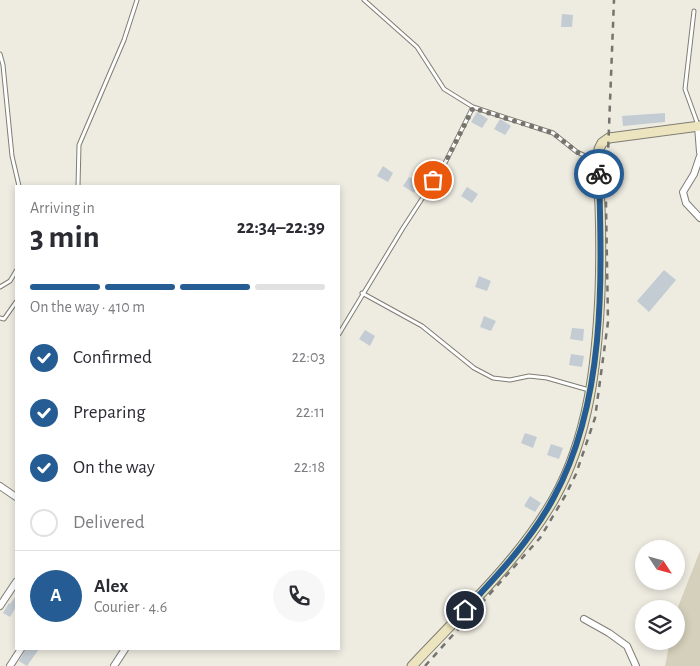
<!DOCTYPE html>
<html lang="en">
<head>
<meta charset="utf-8">
<style>
	:root { --surface:#fff; --page:#f7f7f7; --text:#2b2b33; --muted:#7c7c81; --line:#e1e1e2; --accent:#255c94 }
	body { margin:0; font-family:"Alegreya Sans",sans-serif; background:var(--page); color:var(--text); height:100vh; display:flex; flex-direction:column; font-size:19px; white-space:nowrap }
	* { box-sizing:border-box; margin:0 }
	p { font-size:16px; color:var(--muted) }
	.icon { flex:none; width:28px; height:28px; fill:none; stroke:currentColor; stroke-width:2; stroke-linecap:round; stroke-linejoin:round }
	.map { position:relative; flex:1; overflow:hidden }
	.side { position:absolute; left:15px; top:185px; width:325px; height:465px; display:flex; flex-direction:column; background:var(--surface); border-radius:0px; box-shadow:0 2px 8px #0003 }
	.side>* { flex:none }
	.needle { width:32px; rotate:126deg }
	.tools { position:absolute; left:635px; top:540px; display:grid; gap:10px }
	.tools a { display:grid; place-items:center; width:50px; height:50px; border-radius:50%; background:var(--surface); box-shadow:0 2px 8px #0003; font-size:25px }
	.pin { position:absolute; display:grid; place-items:center; width:42px; height:42px; color:#fff; margin:-21px; border:2px solid #fff; border-radius:50%; box-shadow:0 1px 5px #0007 }
	.courier { position:absolute; display:grid; place-items:center; width:50px; height:50px; margin:-25px; border:4px solid #255c94; border-radius:50%; background:#fff; color:#222; box-shadow:0 1px 6px #0007 }
	.overview em { font-style:normal; font-weight:700 }
	.overview div { display:flex; flex-direction:column-reverse }
	.overview { display:flex; align-items:center; justify-content:space-between; height:85px; padding:0 15px }
	h1 { font-size:32px; font-weight:700; line-height:38px }
	.bar { display:grid; grid-template-columns:repeat(4,1fr); gap:8px 5px; align-content:center; height:60px; padding:0 15px }
	.bar i { height:6px; border-radius:4px; background:var(--line) }
	.bar .current { background:var(--accent) }
	.bar p { grid-column:span 4 }
	.line { display:flex; align-items:center; gap:12px; padding:0 15px; border-top:1px solid var(--line) }
	.line div { flex:1 }
	.round { display:grid; place-items:center; flex:none; width:52px; height:52px; border-radius:26px; background:var(--page) }
	ol { padding:0 15px; list-style:none }
	li { display:flex; align-items:center; gap:15px; height:55px }
	li p { margin-inline-start:auto }
	li .icon { padding:5px; border-radius:50%; background:var(--accent); color:#fff; stroke-width:4 }
	li:last-child { color:var(--muted) }
	li i { width:28px; height:28px; border:2px solid var(--line); border-radius:50% }
	.map>svg:first-child { display:block }
	.green { fill:#d5d0bb }
	.building { fill:#c3cbd3 }
	.lines { fill:none; stroke-linecap:round; stroke-linejoin:round }
	.lane-casing { stroke:#7f7d73; stroke-width:5 }
	.street-casing { stroke:#7f7d73; stroke-width:8 }
	.secondary-casing { stroke:#7f7d73; stroke-width:11 }
	.lane { stroke:#fff; stroke-width:3 }
	.street { stroke:#fff; stroke-width:6 }
	.secondary { stroke:#ece4be; stroke-width:9 }
	.rail { stroke:#74736d; stroke-width:2.5; stroke-dasharray:6 6; stroke-linecap:butt }
	.done { stroke:#75746d; stroke-width:5; stroke-dasharray:0 9 }
	.route { stroke:#255c94; stroke-width:6 }
</style>
</head>
<body>
<div class="map">
<svg width="700" height="666" viewBox="0 0 700 666">
	<rect width="100%" height="100%" fill="#eeece1"/>
	<path class="green" d="M700 551V666H665L670 641H676V612Z"/>
	<path class="building" d="M562 14 573 15 572 27H561Z
		M477 112 488 119 482 128 471 122Z
		M665 113V122L623 126 622 116Z
		M500 119 511 126 505 135 494 129Z
		M383 166 393 173 388 182 377 176Z
		M409 177 420 183 414 193 403 186Z
		M442 179 452 186 446 195 436 189Z
		M467 187 478 194 472 203 461 196Z
		M664 270 676 280 649 312 637 301Z
		M479 276 491 281 487 291 475 287Z
		M484 316 496 321 491 331 480 327Z
		M572 328 584 329 583 341 570 339Z
		M365 330 375 336 370 346 359 339Z
		M571 354 584 356 582 367 569 365Z
		M525 433 537 437 533 448 521 443Z
		M551 444 563 448 559 459 547 455Z
		M530 496 541 503 535 512 524 506Z
		M16 596V607L10 617 3 613 9 603 10 604Z
		M26 649H39L27 666 19 661Z"/>
	<g class="lines">
		<defs>
			<path id="lane" d="M364 0 417 47 444 89 473 107
				M694 11 685 89 698 125
				M0 54 3 65 12 156 19 186
				M78 186 79 145 124 40 137 0
				M0 287 10 281 16 271
				M362 293 422 326 474 368 493 378 510 380 529 376 547 378 589 390
				M0 318 4 319 16 302
				M339 334 403 228 444 165 473 107 553 133 577 152 596 161"/>
			<path id="street" d="M698 126 700 152
				M700 156 694 174 683 192 686 203 700 218
				M0 486 16 497
				M0 606 16 582
				M584 619 609 633 627 646 636 666
				M10 666 21 649
				M114 666 125 649"/>
			<path id="secondary" d="M412 666C461 613 518 562 554 499 589 437 597 362 600 293 601 264 601 235 600 206 599 187 597 168 599 149L602 143 609 138 700 126"/>
		</defs>
		<use href="#lane" class="lane-casing"/>
		<use href="#street" class="street-casing"/>
		<use href="#secondary" class="secondary-casing"/>
		<use href="#lane" class="lane"/>
		<use href="#street" class="street"/>
		<use href="#secondary" class="secondary"/>
		<path class="rail" d="M425 666 540 538 565 496 576 474 595 418 608 322 606 204 614 0"/>
	</g>
	<g class="lines">
		<path class="done" d="M433 180 444 165 473 108 553 133 577 152 599 162V174"/>
		<path class="route" d="M465 610C497 576 532 539 554 497 606 401 602 280 599 174"/>
	</g>
</svg>
<div class="tools">
<a><svg class="needle" viewBox="-14 -14 28 28"><path d="M0-13l5 13h-10z" fill="#e53935"/><path d="M0 13l5-13h-10z" fill="#7c7c81"/></svg></a>
<a><svg class="icon" aria-label="layers" viewBox="0 0 24 24"><path d="M12 4l9 5-9 5-9-5zM3 14l9 5 9-5"/></svg></a>
</div>
<div class="pin" style="left:433px;top:180px;background:#ea580c"><svg class="icon" aria-label="bag" viewBox="0 0 24 24"><path d="M5 8h14l-1 12H6zM9 8a3 3 0 0 1 6 0"/></svg></div>
<div class="pin" style="left:465px;top:610px;background:#1f2937"><svg class="icon" aria-label="home" viewBox="0 0 24 24"><path d="M3 11l9-7 9 7M6 9v11h12V9"/></svg></div>
<div class="courier" style="left:599px;top:174px"><svg class="icon" aria-label="bike" viewBox="0 0 24 24"><circle cx="6" cy="16" r="4"/><circle cx="18" cy="16" r="4"/><path d="M6 16l4-8h5l3 8M10 8l3 8H6M13 5h3"/></svg></div>
<section class="side">
<div class="overview"><div><h1>3 min</h1><p>Arriving in</p></div><em>22:34–22:39</em></div>
<div class="bar"><i class="current"></i><i class="current"></i><i class="current"></i><i></i><p>On the way · 410 m</p></div>
<ol>
<li><svg class="icon" aria-label="check" viewBox="0 0 24 24"><path d="M5 12l5 5 9-10"/></svg>Confirmed<p>22:03</p></li>
<li><svg class="icon" aria-label="check" viewBox="0 0 24 24"><path d="M5 12l5 5 9-10"/></svg>Preparing<p>22:11</p></li>
<li><svg class="icon" aria-label="check" viewBox="0 0 24 24"><path d="M5 12l5 5 9-10"/></svg>On the way<p>22:18</p></li>
<li><i></i>Delivered</li>
</ol>
<div class="line" style="height:90px"><b class="round" style="background:var(--accent);color:#fff">A</b><div><b>Alex</b><p>Courier · 4.6</p></div><a class="round"><svg class="icon" aria-label="phone" viewBox="0 0 24 24"><path d="M5 4h4l2 5-3 2q2 4 5 5l2-3 5 2v4C11 20 4 13 5 4z"/></svg></a></div>
</section>
</div>
</body>
</html>
